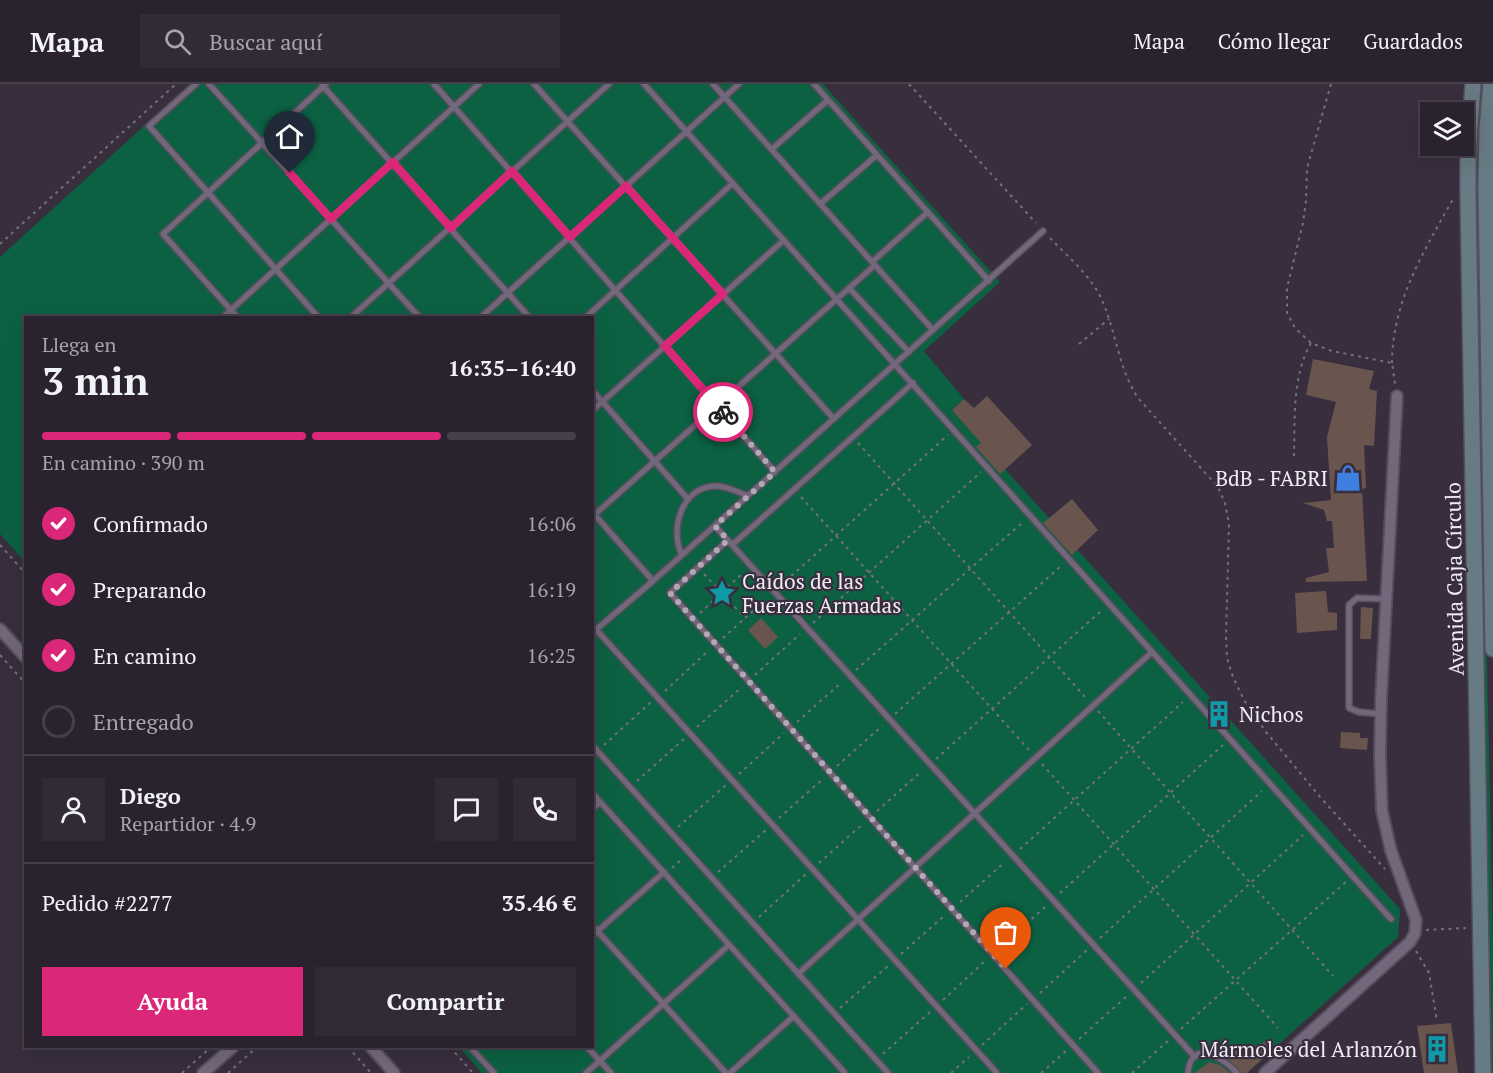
<!DOCTYPE html>
<html lang="es">
<head>
<meta charset="utf-8">
<style>
	:root { --surface:#2a222e; --page:#322a36; --text:#f1f3f6; --muted:#a5a4aa; --line:#463f4a; --accent:#db2777 }
	body { margin:0; font-family:"PT Serif",serif; background:var(--page); color:var(--text); height:100vh; display:flex; flex-direction:column; font-size:22px; white-space:nowrap }
	* { box-sizing:border-box; margin:0 }
	p { font-size:20px; color:var(--muted) }
	.icon { flex:none; width:33px; height:33px; fill:none; stroke:currentColor; stroke-width:2; stroke-linecap:round; stroke-linejoin:round }
	.map { position:relative; flex:1; overflow:hidden }
	.panel { position:absolute; left:24px; top:232px; width:570px; height:732px; display:flex; flex-direction:column; background:var(--surface); border-radius:0px; box-shadow:0 6px 24px #0002,0 0 0 2px var(--line) }
	.panel>* { flex:none }
	.fabs { position:absolute; left:1420px; top:18px; display:grid; gap:12px }
	.fabs a { display:grid; place-items:center; width:54px; height:54px; border-radius:0px; background:var(--surface); box-shadow:0 6px 24px #0002,0 0 0 2px var(--line); font-size:30px }
	.pin { position:absolute; display:grid; place-items:center; width:51px; height:51px; color:#fff; margin:-62px -26px; border-radius:50% 50% 50% 0; rotate:-45deg; box-shadow:0 0 6px #0007 }
	.pin .icon { rotate:45deg }
	.courier { position:absolute; display:grid; place-items:center; width:60px; height:60px; margin:-30px; border:4px solid #db2777; border-radius:50%; background:#fff; color:#222; box-shadow:0 2px 8px #0007 }
	.summary em { font-style:normal; font-weight:700 }
	.summary div { display:flex; flex-direction:column-reverse }
	.summary { display:flex; align-items:center; justify-content:space-between; height:102px; padding:0 18px }
	h1 { font-size:39px; font-weight:700; line-height:45px }
	.bar { display:grid; grid-template-columns:repeat(4,1fr); gap:9px 6px; align-content:center; height:72px; padding:0 18px }
	.bar i { height:8px; border-radius:4px; background:var(--line) }
	.bar .on { background:var(--accent) }
	.bar p { grid-column:span 4 }
	.line { display:flex; align-items:center; gap:15px; padding:0 18px; border-top:2px solid var(--line) }
	.line div { flex:1 }
	.round { display:grid; place-items:center; flex:none; width:63px; height:63px; border-radius:0px; background:var(--page) }
	ol { padding:0 18px; list-style:none }
	li { display:flex; align-items:center; gap:18px; height:66px }
	li p { margin-inline-start:auto }
	li .icon { padding:6px; border-radius:50%; background:var(--accent); color:#fff; stroke-width:4 }
	li:last-child { color:var(--muted) }
	li i { width:33px; height:33px; border:3px solid var(--line); border-radius:50% }
	.button { display:flex; gap:12px; margin-top:auto; padding:12px 18px }
	.button a { flex:1; height:69px; border-radius:0px; background:var(--accent); color:#fff; font-size:24px; font-weight:700; line-height:69px; text-align:center }
	.button a+a { background:var(--page); color:var(--text) }
	header { display:flex; align-items:center; gap:36px; box-sizing:border-box; height:84px; padding:0 30px; background:var(--surface); border-bottom:2px solid var(--line) }
	header strong { font-size:28px }
	nav { display:flex; gap:33px; margin-inline-start:auto; font-size:21px }
	.search { width:420px; height:54px; background:var(--page); display:flex; align-items:center; gap:15px; box-sizing:border-box; padding:0 21px; border-radius:0px; color:var(--muted); font-size:22px }
	.map>svg:first-child { display:block }
	.green { fill:#0c6143 }
	.building { fill:#6a544e }
	.lines { fill:none; stroke-linecap:round; stroke-linejoin:round }
	.service-casing { stroke:#564e5c; stroke-width:8 }
	.minor-casing { stroke:#564e5c; stroke-width:14 }
	.secondary-casing { stroke:#564e5c; stroke-width:18 }
	.path { stroke:#776f7d; stroke-width:2; stroke-dasharray:3 4.5; stroke-linecap:butt }
	.service { stroke:#73687b; stroke-width:5 }
	.minor { stroke:#73687b; stroke-width:10 }
	.secondary { stroke:#677b85; stroke-width:15 }
	.done { stroke:#b1aab6; stroke-width:6; stroke-dasharray:0 10.8 }
	.route { stroke:#db2777; stroke-width:8 }
	.labels { text-anchor:middle; dominant-baseline:central; stroke-width:4.5; stroke-linejoin:round; paint-order:stroke }
	.poi-label { font-size:21px; fill:#f2ecf7; stroke:#382e3e; text-anchor:end }
	.street-label { font-size:21px; fill:#f2ecf7; stroke:#382e3e }
</style>
</head>
<body>
<header>
<strong>Mapa</strong>
<div class="search"><svg class="icon" aria-label="search" viewBox="0 0 24 24"><circle cx="10" cy="10" r="6"/><path d="M15 15l6 6"/></svg>Buscar aquí</div>
<nav><a>Mapa</a><a>Cómo llegar</a><a>Guardados</a></nav>
</header>
<div class="map">
<svg width="1493" height="989" viewBox="0 0 1493 989">
	<rect width="100%" height="100%" fill="#382e3e"/>
	<path class="green" d="M190 0H823L1000 198 924 267 964 315 952 326 1400 825 1398 853 1247 989H482L459 963H592V234H26L25 478 0 450V173Z
		M1480 0H1484L1486 525 1493 857V989H1490L1478 252 1476 69Z"/>
	<path class="building" d="M1313 275 1374 287 1369 305 1377 307 1374 362 1364 361 1366 404 1362 405 1367 497 1306 498V494L1329 488 1326 464H1334L1332 437H1327L1324 426 1303 419 1331 416 1327 353 1336 318 1306 311Z
		M987 312 1032 361 1000 390 976 363 981 359 952 326 964 315 974 324Z
		M1072 415 1098 446 1072 471 1043 439Z
		M1326 507 1328 528 1337 529V546L1297 549 1295 509Z
		M1361 523 1373 524 1371 555H1360Z
		M761 534 778 553 765 565 748 546Z
		M1341 648 1360 649V654H1368L1367 666 1340 664Z
		M1451 939 1458 989H1424L1417 942Z
		M1265 957 1273 965 1247 989H1242L1227 974 1242 960 1252 970Z
		M1209 978 1220 981 1230 989H1195Z"/>
	<g class="lines">
		<defs>
			<path id="service" d="M196 0 149 42 319 234
				M209 0 420 234
				M434 0 775 388
				M534 0 834 335
				M644 0 1391 835
				M713 0 933 246
				M814 0 989 197
				M322 1 530 234
				M772 65 828 16
				M820 120 877 71
				M872 178 928 128
				M849 204 909 268
				M222 234 479 0
				M238 234 163 150 326 0
				M350 234 609 0
				M480 234 739 0
				M585 234 733 99
				M592 306 688 415
				M592 327 784 156
				M594 430 653 497
				M592 433 875 181
				M715 442 1195 973
				M728 456 670 509 1098 989
				M732 461 913 299
				M682 471C669 445 682 402 716 402 727 402 738 408 748 412
				M592 541 997 989
				M592 549 653 497 1043 147
				M1381 630 1359 628 1349 624V521L1357 514 1386 515
				M592 661 888 989
				M592 709 845 989
				M592 725 600 718
				M592 841 726 989
				M592 852 664 788
				M798 890 1152 568
				M470 963 494 989
				M587 963 611 989
				M586 989 729 861
				M730 989 794 932
				M1188 989C1191 953 1223 974 1237 989"/>
			<path id="minor" d="M0 545 26 574
				M371 963 394 989
				M203 989 233 963
				M1265 989 1410 858 1415 849 1416 836 1391 767 1382 727 1380 671 1381 616 1397 312"/>
			<path id="secondary" d="M1473 0 1468 70V111L1483 989
				M1491 0 1487 46 1486 103 1493 565"/>
		</defs>
		<use href="#service" class="service-casing"/>
		<use href="#minor" class="minor-casing"/>
		<use href="#secondary" class="secondary-casing"/>
		<path class="path" d="M909 0 1036 139
			M1331 0 1307 84 1306 117 1303 139 1287 204V229L1295 244 1311 259 1332 267 1392 279 1395 300
			M1050 154C1068 173 1090 191 1101 214 1116 246 1118 284 1138 314L1218 403 1225 419 1229 440 1226 553 1227 574 1233 593 1244 616 1266 648 1321 714 1385 785
			M0 160 176 0
			M1079 260 1109 235
			M1392 279C1392 218 1424 167 1453 115
			M858 359 1086 614
			M1294 372C1295 335 1292 292 1311 259
			M801 413 1030 667
			M0 461 26 490
			M704 490 745 534
			M780 502 948 351
			M700 529 744 488
			M813 539 981 388
			M723 554 767 514
			M0 571 26 600
			M856 586 1024 437
			M755 591 800 550
			M665 607 709 566
			M1098 627 1333 892
			M895 630 1061 482
			M797 638 842 598
			M697 643 742 603
			M604 661 651 618
			M936 675 1101 527
			M1042 680 1278 944
			M837 682 882 642
			M739 690 784 649
			M637 697 684 655
			M877 727 922 687
			M779 734 824 694
			M678 743 726 701
			M1020 765 1183 618
			M819 779 864 739
			M672 784 683 774
			M718 788 766 746
			M1060 809 1223 661
			M960 818 1005 778
			M759 833 806 790
			M1426 846 1466 844
			M1100 854 1262 707
			M998 865 1045 823
			M1416 867 1429 889 1437 937
			M901 870 944 832
			M1141 899 1303 751
			M1040 909 1087 866
			M943 916 985 877
			M840 924 888 882
			M1181 945 1347 797
			M1079 955 1128 911
			M982 961 1027 920
			M348 963 371 989
			M450 963 473 989
			M883 970 930 928
			M182 989 211 963
			M228 989 257 963
			M951 989 969 973
			M1041 989 1066 967
			M1132 989 1168 957"/>
		<use href="#service" class="service"/>
		<use href="#minor" class="minor"/>
		<use href="#secondary" class="secondary"/>
	</g>
	<g class="lines">
		<path class="done" d="M723 328 775 388 715 442 728 456 670 509 1006 885"/>
		<path class="route" d="M290 89 331 135 393 78 451 144 512 87 570 153 626 102 723 210 665 262 723 328"/>
	</g>
	<defs>
		<symbol id="shop-bare" viewBox="-9 -9 18 18"><path d="M-5-2.5h2.3a2.7 3.5 0 0 1 5.4 0H5L5.5 6h-11ZM-1.5-2.5h3a1.5 2.3 0 0 0-3 0Z" fill="#3f7fe0" stroke="#382e3e" stroke-width="2.5" paint-order="stroke"/></symbol>
		<symbol id="sight-bare" viewBox="-9 -9 18 18"><path d="M0-6L1.8-2.2L6-1.7L2.9 1.2L3.7 5.4L0 3.3L-3.7 5.4L-2.9 1.2L-6-1.7L-1.8-2.2Z" fill="#0f9aa8" stroke="#382e3e" stroke-width="2.5" paint-order="stroke"/></symbol>
		<symbol id="building-bare" viewBox="-9 -9 18 18"><path d="M-4-6H4V6H1V3H-1V6H-4ZM-2.5-4.3h1.7v1.8h-1.7ZM.8-4.3h1.7v1.8H.8ZM-2.5-1h1.7V.8h-1.7ZM.8-1h1.7V.8H.8Z" fill="#0f9aa8" stroke="#382e3e" stroke-width="2.5" paint-order="stroke"/></symbol>
	</defs>
	<g fill-rule="evenodd">
		<use href="#shop-bare" x="1329" y="375" width="38" height="38"/>
		<use href="#sight-bare" x="703" y="490" width="38" height="38"/>
		<use href="#building-bare" x="1200" y="611" width="38" height="38"/>
		<use href="#building-bare" x="1418" y="946" width="38" height="38"/>
	</g>
	<g class="labels">
		<g class="poi-label">
			<text x="1328" y="394">BdB - FABRI</text>
			<text x="742" y="497" text-anchor="start">Caídos de las<tspan x="742" dy="24">Fuerzas Armadas</tspan></text>
			<text x="1239" y="630" text-anchor="start">Nichos</text>
			<text x="1417" y="965">Mármoles del Arlanzón</text>
		</g>
		<g class="street-label">
			<text transform="translate(1454 495) rotate(-91)">Avenida Caja Círculo</text>
		</g>
	</g>
</svg>
<div class="fabs">
<a><svg class="icon" aria-label="layers" viewBox="0 0 24 24"><path d="M12 4l9 5-9 5-9-5zM3 14l9 5 9-5"/></svg></a>
</div>
<div class="pin" style="left:1006px;top:885px;background:#ea580c"><svg class="icon" aria-label="bag" viewBox="0 0 24 24"><path d="M5 8h14l-1 12H6zM9 8a3 3 0 0 1 6 0"/></svg></div>
<div class="pin" style="left:290px;top:89px;background:#1f2937"><svg class="icon" aria-label="home" viewBox="0 0 24 24"><path d="M3 11l9-7 9 7M6 9v11h12V9"/></svg></div>
<div class="courier" style="left:723px;top:328px"><svg class="icon" aria-label="bike" viewBox="0 0 24 24"><circle cx="6" cy="16" r="4"/><circle cx="18" cy="16" r="4"/><path d="M6 16l4-8h5l3 8M10 8l3 8H6M13 5h3"/></svg></div>
<section class="panel">
<div class="summary"><div><h1>3 min</h1><p>Llega en</p></div><em>16:35–16:40</em></div>
<div class="bar"><i class="on"></i><i class="on"></i><i class="on"></i><i></i><p>En camino · 390 m</p></div>
<ol>
<li><svg class="icon" aria-label="check" viewBox="0 0 24 24"><path d="M5 12l5 5 9-10"/></svg>Confirmado<p>16:06</p></li>
<li><svg class="icon" aria-label="check" viewBox="0 0 24 24"><path d="M5 12l5 5 9-10"/></svg>Preparando<p>16:19</p></li>
<li><svg class="icon" aria-label="check" viewBox="0 0 24 24"><path d="M5 12l5 5 9-10"/></svg>En camino<p>16:25</p></li>
<li><i></i>Entregado</li>
</ol>
<div class="line" style="height:108px"><a class="round"><svg class="icon" aria-label="person" viewBox="0 0 24 24"><circle cx="12" cy="8" r="4"/><path d="M4 21q1-7 8-7t8 7"/></svg></a><div><b>Diego</b><p>Repartidor · 4.9</p></div><a class="round"><svg class="icon" aria-label="chat" viewBox="0 0 24 24"><path d="M4 5h16v11H9l-5 4z"/></svg></a><a class="round"><svg class="icon" aria-label="phone" viewBox="0 0 24 24"><path d="M5 4h4l2 5-3 2q2 4 5 5l2-3 5 2v4C11 20 4 13 5 4z"/></svg></a></div>
<div class="line" style="height:78px"><div>Pedido #2277</div><b>35.46 €</b></div>
<div class="button"><a>Ayuda</a><a>Compartir</a></div>
</section>
</div>
</body>
</html>
